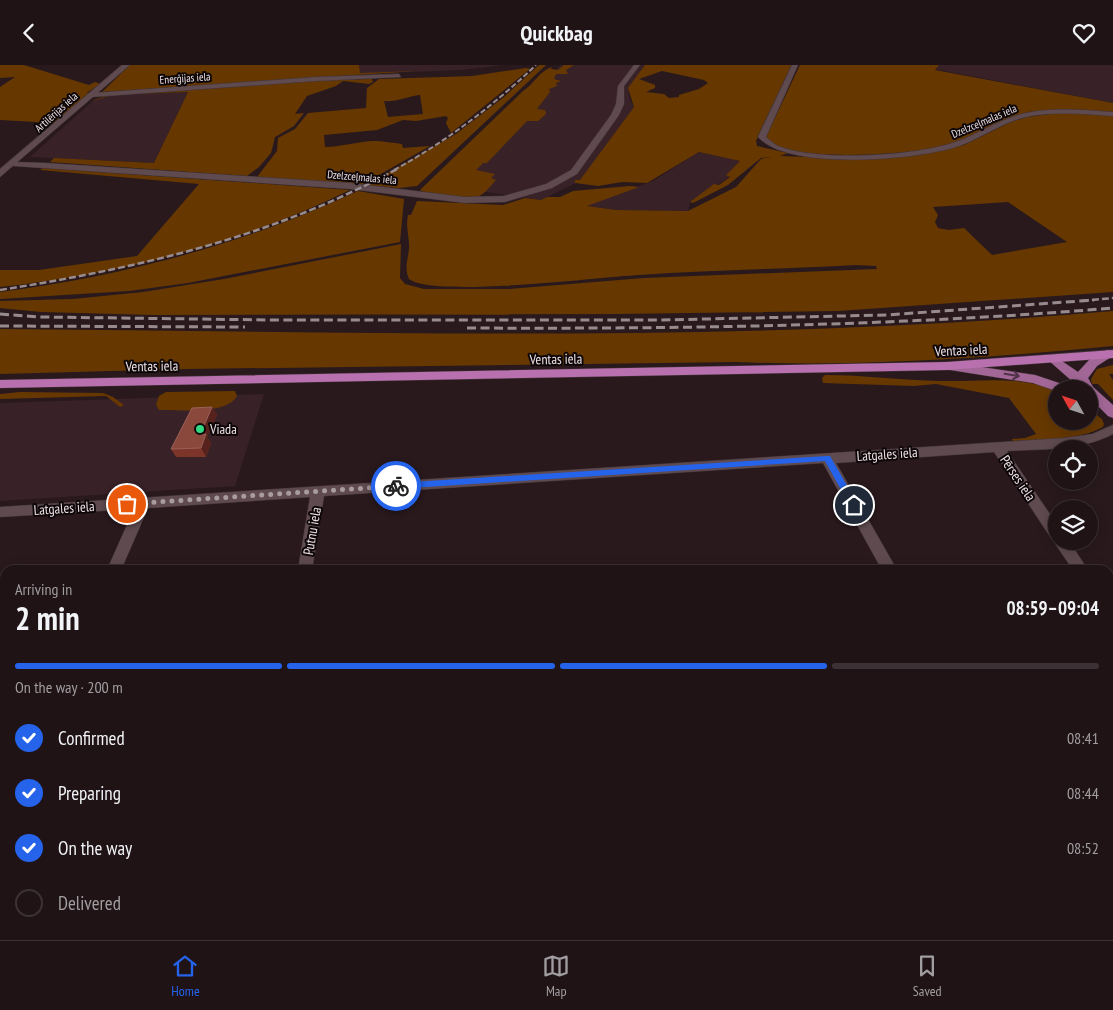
<!DOCTYPE html>
<html lang="en">
<head>
<meta charset="utf-8">
<style>
	:root { --surface:#1f1316; --page:#2c2023; --text:#f1f3f6; --muted:#a19ea1; --line:#3c3235; --accent:#2563eb }
	body { margin:0; font-family:"PT Sans Narrow",sans-serif; background:var(--page); color:var(--text); height:100vh; display:flex; flex-direction:column; font-size:19px; white-space:nowrap }
	* { box-sizing:border-box; margin:0 }
	p { font-size:16px; color:var(--muted) }
	.icon { flex:none; width:28px; height:28px; fill:none; stroke:currentColor; stroke-width:2; stroke-linecap:round; stroke-linejoin:round }
	.map { position:relative; flex:1; overflow:hidden }
	.panel { position:absolute; left:0px; top:500px; width:1114px; height:375px; display:flex; flex-direction:column; background:var(--surface); border-radius:15px 15px 0 0; box-shadow:0 2px 12px #0003,0 0 0 1px var(--line) }
	.panel>* { flex:none }
	.needle { width:32px; rotate:310deg }
	.buttons { position:absolute; left:1048px; top:315px; display:grid; gap:10px }
	.buttons a { display:grid; place-items:center; width:50px; height:50px; border-radius:50%; background:var(--surface); box-shadow:0 2px 12px #0003,0 0 0 1px var(--line); font-size:25px }
	.pin { position:absolute; display:grid; place-items:center; width:42px; height:42px; color:#fff; margin:-21px; border:2px solid #fff; border-radius:50%; box-shadow:0 1px 5px #0007 }
	.courier { position:absolute; display:grid; place-items:center; width:50px; height:50px; margin:-25px; border:4px solid #2563eb; border-radius:50%; background:#fff; color:#222; box-shadow:0 1px 6px #0007 }
	.head em { font-style:normal; font-weight:700 }
	.head div { display:flex; flex-direction:column-reverse }
	.head { display:flex; align-items:center; justify-content:space-between; height:85px; padding:0 15px }
	h1 { font-size:32px; font-weight:700; line-height:38px }
	.bar { display:grid; grid-template-columns:repeat(4,1fr); gap:8px 5px; align-content:center; height:60px; padding:0 15px }
	.bar i { height:6px; border-radius:4px; background:var(--line) }
	.bar .selected { background:var(--accent) }
	.bar p { grid-column:span 4 }
	ol { padding:0 15px; list-style:none }
	li { display:flex; align-items:center; gap:15px; height:55px }
	li p { margin-inline-start:auto }
	li .icon { padding:5px; border-radius:50%; background:var(--accent); color:#fff; stroke-width:4 }
	li:last-child { color:var(--muted) }
	li i { width:28px; height:28px; border:2px solid var(--line); border-radius:50% }
	header { display:flex; justify-content:space-between; align-items:center; height:65px; padding:0 15px; background:var(--surface); font-size:22px; font-weight:700 }
	.menu { display:flex; justify-content:space-around; align-items:center; height:70px; border-top:1px solid var(--line); background:var(--surface); font-size:14px; color:var(--muted) }
	.menu a { display:grid; justify-items:center; gap:2px }
	.menu .selected { color:var(--accent) }
	.map>svg:first-child { display:block }
	.built { fill:#382127 }
	.green { fill:#663800; fill-rule:evenodd }
	.lines { fill:none; stroke-linecap:round; stroke-linejoin:round }
	.minor-casing { stroke:#423538; stroke-width:1 }
	.tertiary-casing { stroke:#423538; stroke-width:1 }
	.primary-casing { stroke:#423538; stroke-width:1 }
	.trunk-casing { stroke:#423538; stroke-width:1 }
	.minor { fill:#5e4a4f; fill-rule:evenodd }
	.tertiary { fill:#5e4a4f; fill-rule:evenodd }
	.primary { fill:#a26796; fill-rule:evenodd }
	.trunk { fill:#b871ae; fill-rule:evenodd }
	.rail-far2 { stroke:#988b8e; stroke-width:2; stroke-dasharray:5.5 2.5; stroke-linecap:butt }
	.rail-far1 { stroke:#988b8e; stroke-width:2.5; stroke-dasharray:7 3; stroke-linecap:butt }
	.rail { stroke:#988b8e; stroke-width:3; stroke-dasharray:9 4.5; stroke-linecap:butt }
	.wall { fill:#7e3529 }
	.shaded-wall { fill:#57221c }
	.building { fill:#8a483d; stroke:#9a6058 }
	.oneway { stroke:#503248 }
	.route { fill:#2563eb }
	.done { stroke:#a99c9f; stroke-width:5; stroke-dasharray:0 9 }
	.poi-dot { fill:#32d882; stroke:#0d0608; stroke-width:2 }
	.labels { text-anchor:middle; dominant-baseline:central; stroke-width:4; stroke-linejoin:round; paint-order:stroke }
	.far-street-label { font-size:11px; fill:#eee2e5; stroke:#0d0608 }
	.street-label { font-size:14px; fill:#eee2e5; stroke:#0d0608 }
	.poi-label { font-size:14px; fill:#eee2e5; stroke:#0d0608; text-anchor:start }
</style>
</head>
<body>
<header><svg class="icon" aria-label="back" viewBox="0 0 24 24"><path d="M15 5l-7 7 7 7"/></svg>Quickbag<svg class="icon" aria-label="heart" viewBox="0 0 24 24"><path d="M12 20l-8-8c-3-5 5-10 8-4 3-6 11-1 8 4z"/></svg></header>
<div class="map">
<svg width="1113" height="875" viewBox="0 0 1113 875">
	<rect width="100%" height="100%" fill="#29191d"/>
	<path class="built" d="M359 0H504L461 5 359 9Z
		M561 0H647L629 24V33L634 42 580 116 541 135 438 120Z
		M939 0H1113V38L934 4Z
		M188 27 154 98 30 92 95 34 112 30Z
		M699 87 740 96 726 110 731 111 690 137 688 146 616 145 586 141 653 116Z
		M264 329 235 421 0 436V338Z"/>
	<path class="green" d="M0 0H24L89 20 95 17 101 19 86 28 91 27 55 58 0 55V22L15 12 0 13V11L7 10 0 11Z
		M130 0H359L360 8 417 6 102 27Z
		M539 0H546L417 121 399 123 367 120 456 69 504 32Z
		M564 0H574L566 5 568 9H556L554 14 561 16 556 18 557 21 549 24 550 27 537 44 545 45 546 49 538 56H527L487 98H483L476 105 495 109 491 113 496 115C491 120 486 128 479 131 472 135 427 130 420 125L523 26C533 20 540 5 552 2L551 4 558 5Z
		M645 0H792L756 76 757 81 788 88 780 91 839 93 924 89 964 80 1011 57 1027 52 1057 48 1113 50V227L838 246 616 249 154 250 41 247 0 243V236L73 234 143 227 224 214 401 179 400 213 405 219 424 224H509L644 213 877 204 876 201 856 200C783 204 711 205 639 210 600 212 434 233 409 214 403 201 410 191 409 178 408 167 406 160 408 150H411L417 136 503 140 525 133 541 135 547 132H560L573 126 630 121 639 122 587 141 616 145 688 146 736 122 761 94 771 92 761 93 728 120 693 138 690 137 714 119 719 120 730 112 726 110 740 96 699 87 647 118 622 117 598 121 575 118V115H580L634 42 628 23ZM662 6 704 15 708 18 699 24 679 30V32L669 33 664 29 646 27 655 23V20L639 14ZM1008 137 1067 177 992 190 964 163 949 165 938 163 935 157 938 150 933 142Z
		M800 0H939L935 5 1113 38V48C1085 47 1056 43 1029 47 1000 52 976 72 948 80 919 89 782 100 766 72Z
		M526 3 530 4 451 68 446 58 448 53 446 51 416 56 403 55 377 65 324 70 325 82C341 82 360 76 374 76 383 76 393 78 402 79L403 83 430 81 363 119 257 112 277 86 278 73 295 64 308 48 366 43 367 23 379 14 472 11ZM420 30 423 49 388 52 384 36C393 38 409 31 420 30Z
		M372 14 373 17 369 19 343 16 336 21 307 31 295 49 304 48 294 61 275 72 271 88 259 102 247 111 50 97 54 93 154 98 188 27 112 30 89 37 105 31 328 15Z
		M43 103 350 125C242 178 119 209 0 222V205H39L137 191 199 119 40 105Z
		M358 126 404 134 400 177 188 218 129 226 0 234V227C124 211 245 179 358 126Z
		M1113 246V281C988 293 862 302 736 297L186 304 0 309V264C371 267 743 279 1113 246Z
		M1113 300V309H1109L1113 315V335L1098 319H1092L1091 314 1097 304Z
		M825 310C863 310 901 315 939 316 980 317 1017 310 1056 325V356H1089V344L1102 354 1104 359 1103 362C1077 376 1042 374 1013 376L1012 374 1025 373 1036 369 1009 333 936 319 914 321 823 318 822 313Z
		M235 326 237 331C225 351 179 344 159 345L156 340 159 331 166 327Z
		M20 327 103 328 113 332 124 340 120 342 106 331 0 334V329Z"/>
	<g class="lines">
		<defs>
			<path id="minor" d="M634 0H640L624 21V39L619 50 577 109 552 123 505 137 465 138 350 124 14 101 10 99 14 97 46 98 350 118 465 132 504 131 546 119 571 105 611 50 616 39 618 21Z
				M792 0H798L766 72C770 75 774 79 778 81 817 97 916 91 955 77 979 69 1000 53 1026 48 1054 42 1084 45 1113 47V51C1084 49 1054 46 1026 52 1000 58 978 76 953 83 911 95 788 106 758 72Z
				M399 9 401 12 316 16 92 32 88 30 92 28 316 12Z
				M1113 360V369C1081 386 1042 384 1007 386L1056 458V476H1069L1088 505H1073L1056 480 1055 474 1051 473 994 387 836 398 897 505H882L823 398 324 431 312 505H298L310 432 148 443 121 505H107L134 444 0 452V442L1064 373 1092 369Z
				M1109 539 1113 541V559L1109 557Z
				M5 753V785L0 787V756Z
				M232 870H252L251 875H231Z
				M1085 870H1106L1108 875H1087Z"/>
			<path id="tertiary" d="M122 0H130L0 112V104Z"/>
			<path id="primary" d="M1107 285 1111 286V292L1097 301 1088 313 1093 322 1113 340V353L1108 351 1089 332V324H1081L1047 294 1053 290 1078 307 1089 295Z
				M948 297 1035 310 1068 321 1069 324H1056V326L1033 318 944 304 942 301 944 298Z"/>
			<path id="trunk" d="M1113 285V293L947 305 0 323V315L947 297Z"/>
		</defs>
		<use href="#minor" class="minor-casing"/>
		<use href="#tertiary" class="tertiary-casing"/>
		<use href="#primary" class="primary-casing"/>
		<use href="#trunk" class="trunk-casing"/>
		<use href="#minor" class="minor"/>
		<use href="#tertiary" class="tertiary"/>
		<use href="#primary" class="primary"/>
		<use href="#trunk" class="trunk"/>
		<path class="rail-far2" d="M394 105C447 76 493 41 536 0"/>
		<path class="rail-far1" d="M0 225C138 203 273 172 397 104
			M1082 236 1113 233"/>
		<path class="rail" d="M0 249 40 252 273 255H661L887 250 1094 235
			M0 261 245 262
			M467 263C683 264 898 261 1113 243"/>
	</g>
	<path class="wall" d="M212 342 217 350 207 372 211 378 206 392H176L171 384Z"/>
	<path class="shaded-wall" d="M212 342 217 350 207 372 211 378 206 392 201 383 200 370Z"/>
	<path class="building" d="M212 342 200 370 206 369 201 383 171 384 192 343Z"/>
	<defs><path id="oneway-shaft" d="M-6 0H5M1.5-3L5.5 0L1.5 3" fill="none" stroke-width="1.6" stroke-linecap="round" stroke-linejoin="round" transform="scale(1.25)"/></defs>
	<use class="oneway" href="#oneway-shaft" transform="translate(1012 310) rotate(9)"/>
	<path class="route" d="M827 391H830L857 438V443H851L825 396 396 424 392 421 396 418Z"/>
	<g class="lines">
		<path class="done" d="M127 439 396 421"/>
	</g>
	<circle class="poi-dot" cx="200" cy="364" r="5"/>
	<g class="labels">
		<g class="far-street-label">
			<text transform="translate(185 13) rotate(-4)">Enerģijas iela</text>
			<text transform="translate(56 47) rotate(-42)">Artilērijas iela</text>
			<text transform="translate(984 56) rotate(-23)">Dzelzceļmalas iela</text>
			<text transform="translate(362 112) rotate(5)">Dzelzceļmalas iela</text>
		</g>
		<g class="street-label">
			<text transform="translate(961 285) rotate(-3)">Ventas iela</text>
			<text transform="translate(556 294) rotate(-1)">Ventas iela</text>
			<text transform="translate(152 301) rotate(-1)">Ventas iela</text>
			<text transform="translate(887 389) rotate(-4)">Latgales iela</text>
			<text transform="translate(1018 413) rotate(56)">Pērses iela</text>
			<text transform="translate(64 443) rotate(-4)">Latgales iela</text>
			<text transform="translate(312 466) rotate(-80)">Putnu iela</text>
		</g>
		<g class="poi-label">
			<text x="210" y="364">Viada</text>
		</g>
	</g>
</svg>
<div class="buttons">
<a><svg class="needle" viewBox="-14 -14 28 28"><path d="M0-13l5 13h-10z" fill="#e53935"/><path d="M0 13l5-13h-10z" fill="#a19ea1"/></svg></a>
<a><svg class="icon" aria-label="locate" viewBox="0 0 24 24"><circle cx="12" cy="12" r="6"/><path d="M12 2v4M12 18v4M2 12h4M18 12h4"/></svg></a>
<a><svg class="icon" aria-label="layers" viewBox="0 0 24 24"><path d="M12 4l9 5-9 5-9-5zM3 14l9 5 9-5"/></svg></a>
</div>
<div class="pin" style="left:127px;top:439px;background:#ea580c"><svg class="icon" aria-label="bag" viewBox="0 0 24 24"><path d="M5 8h14l-1 12H6zM9 8a3 3 0 0 1 6 0"/></svg></div>
<div class="pin" style="left:854px;top:440px;background:#1f2937"><svg class="icon" aria-label="home" viewBox="0 0 24 24"><path d="M3 11l9-7 9 7M6 9v11h12V9"/></svg></div>
<div class="courier" style="left:396px;top:421px"><svg class="icon" aria-label="bike" viewBox="0 0 24 24"><circle cx="6" cy="16" r="4"/><circle cx="18" cy="16" r="4"/><path d="M6 16l4-8h5l3 8M10 8l3 8H6M13 5h3"/></svg></div>
<section class="panel">
<div class="head"><div><h1>2 min</h1><p>Arriving in</p></div><em>08:59–09:04</em></div>
<div class="bar"><i class="selected"></i><i class="selected"></i><i class="selected"></i><i></i><p>On the way · 200 m</p></div>
<ol>
<li><svg class="icon" aria-label="check" viewBox="0 0 24 24"><path d="M5 12l5 5 9-10"/></svg>Confirmed<p>08:41</p></li>
<li><svg class="icon" aria-label="check" viewBox="0 0 24 24"><path d="M5 12l5 5 9-10"/></svg>Preparing<p>08:44</p></li>
<li><svg class="icon" aria-label="check" viewBox="0 0 24 24"><path d="M5 12l5 5 9-10"/></svg>On the way<p>08:52</p></li>
<li><i></i>Delivered</li>
</ol>
</section>
</div>
<nav class="menu">
<a class="selected"><svg class="icon" aria-label="home" viewBox="0 0 24 24"><path d="M3 11l9-7 9 7M6 9v11h12V9"/></svg>Home</a>
<a><svg class="icon" aria-label="map" viewBox="0 0 24 24"><path d="M3 6l6-2 6 2 6-2v14l-6 2-6-2-6 2zM9 4v14M15 6v14"/></svg>Map</a>
<a><svg class="icon" aria-label="saved" viewBox="0 0 24 24"><path d="M7 4h10v16l-5-4-5 4z"/></svg>Saved</a>
</nav>
</body>
</html>
